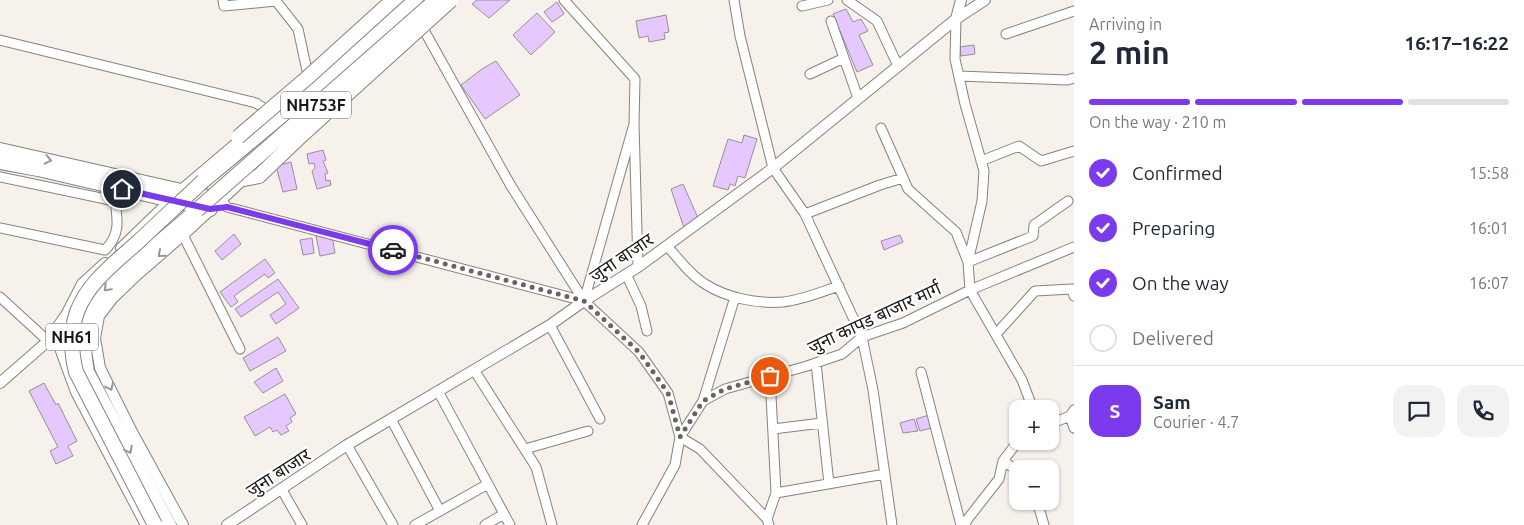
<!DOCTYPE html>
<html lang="en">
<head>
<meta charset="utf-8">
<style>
	:root { --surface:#fff; --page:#f2f2f3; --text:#1f2937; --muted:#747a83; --line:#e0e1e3; --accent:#7c3aed }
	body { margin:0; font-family:Ubuntu,"Noto Sans Devanagari",sans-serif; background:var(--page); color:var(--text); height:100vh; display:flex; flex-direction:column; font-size:19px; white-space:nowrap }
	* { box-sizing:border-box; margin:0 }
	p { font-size:16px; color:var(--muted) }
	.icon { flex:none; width:28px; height:28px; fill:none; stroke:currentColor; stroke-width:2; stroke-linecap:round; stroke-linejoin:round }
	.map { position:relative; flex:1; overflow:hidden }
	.side { display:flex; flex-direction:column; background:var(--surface); width:450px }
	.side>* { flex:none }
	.buttons { position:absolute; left:1009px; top:400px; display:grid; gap:10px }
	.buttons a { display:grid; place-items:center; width:50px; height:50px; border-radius:10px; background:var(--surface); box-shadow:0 1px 4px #0004; font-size:25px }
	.pin { position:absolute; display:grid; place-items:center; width:42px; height:42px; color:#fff; margin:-21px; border:2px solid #fff; border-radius:50%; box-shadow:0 1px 5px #0007 }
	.courier { position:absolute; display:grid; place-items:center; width:50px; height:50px; margin:-25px; border:4px solid #7c3aed; border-radius:50%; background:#fff; color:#222; box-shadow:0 1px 6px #0007 }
	.overview em { font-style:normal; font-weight:600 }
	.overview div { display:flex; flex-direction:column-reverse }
	.overview { display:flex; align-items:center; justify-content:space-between; height:85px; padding:0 15px }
	h1 { font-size:32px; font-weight:600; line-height:38px }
	.bar { display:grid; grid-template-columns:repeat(4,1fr); gap:8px 5px; align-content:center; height:60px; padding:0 15px }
	.bar i { height:6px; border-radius:4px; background:var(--line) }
	.bar .active { background:var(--accent) }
	.bar p { grid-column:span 4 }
	.line { display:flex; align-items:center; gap:12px; padding:0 15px; border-top:1px solid var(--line) }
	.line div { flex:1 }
	.round { display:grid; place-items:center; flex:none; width:52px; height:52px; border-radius:15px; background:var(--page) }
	ol { padding:0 15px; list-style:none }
	li { display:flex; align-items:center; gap:15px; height:55px }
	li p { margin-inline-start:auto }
	li .icon { padding:5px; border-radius:50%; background:var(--accent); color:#fff; stroke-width:4 }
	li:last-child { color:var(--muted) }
	li i { width:28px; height:28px; border:2px solid var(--line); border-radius:50% }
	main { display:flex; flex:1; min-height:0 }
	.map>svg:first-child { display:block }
	.building { fill:#e7c8fe; stroke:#959197 }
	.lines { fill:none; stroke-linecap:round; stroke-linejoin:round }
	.minor-casing { stroke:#87827d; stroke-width:11 }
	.tertiary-casing { stroke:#87827d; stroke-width:12 }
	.trunk-casing { stroke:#87827d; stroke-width:16 }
	.minor { stroke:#fff; stroke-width:9 }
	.tertiary { stroke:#fff; stroke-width:10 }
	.trunk { stroke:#fff; stroke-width:14 }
	.trunk-bridge-casing { stroke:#87827d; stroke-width:16; stroke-linecap:butt }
	.trunk-bridge { stroke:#fff; stroke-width:14 }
	.oneway { stroke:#989796 }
	.done { stroke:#676461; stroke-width:5; stroke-dasharray:0 9 }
	.route { stroke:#7c3aed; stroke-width:6 }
	.labels { text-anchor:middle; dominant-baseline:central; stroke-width:4.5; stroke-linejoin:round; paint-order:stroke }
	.shield { fill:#fff; stroke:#5e5d5c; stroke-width:1 }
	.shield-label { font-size:16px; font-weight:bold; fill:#191816 }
	.street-label { font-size:18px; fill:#191816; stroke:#fff }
</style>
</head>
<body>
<main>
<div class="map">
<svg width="1074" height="525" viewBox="0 0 1074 525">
	<rect width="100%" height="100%" fill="#f7f1eb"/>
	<path class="building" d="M477 0H510L489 18 472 4Z
		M557 2 564 14 552 22 544 12Z
		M846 9 853 22 861 19 868 31 859 35 873 65 857 72 833 14Z
		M537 13 555 32 531 55 513 35Z
		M666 15 669 32 664 33 665 39 649 42 648 36 639 38 636 21Z
		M974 45 975 54 961 56 960 47Z
		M496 61 520 95 485 119 461 85 482 69Z
		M744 135 757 139 745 178 738 176 735 186 730 184 728 190 713 186 728 139 742 143Z
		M323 150 326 160 323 161 328 173 325 174 326 181 330 180 331 185 317 189 312 171 315 168 314 163 309 164 307 154Z
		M291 162 297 189 283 192 276 166Z
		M683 184 698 218 684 228 671 189Z
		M234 234 241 244 222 260 215 251Z
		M325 235 328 238 332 236 335 253 320 256 316 236Z
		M900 235 903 242 884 250 881 241Z
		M312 238 314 253 303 255 300 240Z
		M265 259 275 273 268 278 265 274 234 296 238 302 231 307 220 292Z
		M278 279 299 308 276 324 270 315 286 304 278 292 241 317 235 309Z
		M278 337 286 351 250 371 243 358Z
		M276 368 283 381 263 393 254 382Z
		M44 383 56 405 58 403 77 441 68 446 73 456 56 464 50 451 58 447 29 391Z
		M285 394 296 414 290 418 292 422 286 426 289 431 281 435 277 430 273 432 270 427 255 436 244 417Z
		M929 415 932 428 920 431 916 419Z
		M914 419 918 431 903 433 900 423Z"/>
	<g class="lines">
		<defs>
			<path id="minor" d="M223 0 224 6 276 1 298 29 309 80
				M564 0 635 79 634 124 638 267
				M734 0 740 36 773 168 805 214 862 337 873 390 892 525
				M847 0 877 21 898 66
				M802 6 828 0
				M956 19 955 59 965 104 984 171 982 201 968 262 970 290 1022 380 1033 409
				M831 21 858 98
				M1006 34 1074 11
				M0 40 256 103 271 113
				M810 74 844 58
				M959 76 1067 80 1074 78
				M634 124 584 301 639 352 668 393 680 437 700 449 767 519 769 525
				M881 128 908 189 956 232 968 262 1033 236 1034 225 1068 201
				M981 161 1019 146 1041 161 1074 151
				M0 177 115 201C118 221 120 235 105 250L0 228
				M221 200 227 207 584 301 511 186 420 23
				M805 214 880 185 903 178
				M183 235 240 349
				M667 246C678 258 690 275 705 284 727 298 757 304 783 302 802 300 821 292 839 286
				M626 274 641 306 647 331
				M0 297 48 341
				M550 325 600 419
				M996 334 1035 291 1072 289 1074 296
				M816 363 829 484
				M474 370 536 467 552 525
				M921 372 961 525
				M770 376 776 493 885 474
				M438 391 510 525
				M703 401 735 297
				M1070 416 1074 428
				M391 419 440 511
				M1050 424 1070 416 1074 410
				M773 429 822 423
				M347 445 393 525
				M525 449 588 431
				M1003 461 1018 471
				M282 490 302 525
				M1037 501 1044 525
				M767 519 776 493
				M415 525 488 484
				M485 525 504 514
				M642 525 675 465 680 437 703 401 725 389 807 366 842 354 862 337 903 323 970 290 1074 247
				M965 525 967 520 999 479 1003 461 1018 441"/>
			<path id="tertiary" d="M956 19 961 0
				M121 248 180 191 246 135
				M105 263 82 284 66 315 61 351 76 392 146 525
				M0 383 48 341 65 316
				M183 525 132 432 100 368 95 338 99 316 112 299 137 275 183 235 271 154
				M227 525 347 445 550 325 584 301 638 267 773 168 956 19 985 0"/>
			<path id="trunk" d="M0 150 221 200
				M0 162 38 169 210 209
				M244 179 259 176
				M203 181 309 93 416 0
				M169 525 87 372C80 332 82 314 111 284L197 210"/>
		</defs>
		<use href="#minor" class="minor-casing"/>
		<use href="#tertiary" class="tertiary-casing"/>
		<use href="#trunk" class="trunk-casing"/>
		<use href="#minor" class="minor"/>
		<use href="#tertiary" class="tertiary"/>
		<use href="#trunk" class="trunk"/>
		<defs>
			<path id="trunk-bridge" d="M238 137 307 78 393 0
				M259 176 303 134 451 0
				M197 210 436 0
				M155 525 76 372C71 352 70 332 77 312 88 282 116 262 139 241 160 221 182 201 203 181"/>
		</defs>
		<use href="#trunk-bridge" class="trunk-bridge-casing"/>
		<use href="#trunk-bridge" class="trunk-bridge"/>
	</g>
	<defs><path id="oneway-chevron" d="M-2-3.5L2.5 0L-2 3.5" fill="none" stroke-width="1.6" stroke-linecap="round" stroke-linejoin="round" transform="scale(1.25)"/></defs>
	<g class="oneway">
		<use href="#oneway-chevron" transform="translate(48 160) rotate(13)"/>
		<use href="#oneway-chevron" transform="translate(161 254) rotate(139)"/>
		<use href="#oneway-chevron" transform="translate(107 288) rotate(135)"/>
		<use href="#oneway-chevron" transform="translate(110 387) rotate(64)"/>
		<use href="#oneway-chevron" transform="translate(129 450) rotate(62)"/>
	</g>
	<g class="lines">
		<path class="done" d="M393 250 584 301 639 352 668 393 680 437 703 401 725 389 770 376"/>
		<path class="route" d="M122 189 210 209 227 207 393 250"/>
	</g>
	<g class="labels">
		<g class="shield">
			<rect x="281" y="91.5" width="70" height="27" rx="4"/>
			<rect x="46" y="323.5" width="52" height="27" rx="4"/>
		</g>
		<g class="shield-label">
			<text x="316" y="105">NH753F</text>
			<text x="72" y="337">NH61</text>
		</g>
		<g class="street-label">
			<text transform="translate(621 257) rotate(-34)">जुना बाजार</text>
			<text transform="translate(874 317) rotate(-25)">जुना कापड बाजार मार्ग</text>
			<text transform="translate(278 472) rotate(-33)">जुना बाजार</text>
		</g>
	</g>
</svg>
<div class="buttons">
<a>+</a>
<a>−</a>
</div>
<div class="pin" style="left:770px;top:376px;background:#ea580c"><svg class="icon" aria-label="bag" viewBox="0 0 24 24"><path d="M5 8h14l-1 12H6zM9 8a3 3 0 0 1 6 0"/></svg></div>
<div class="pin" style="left:122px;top:189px;background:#1f2937"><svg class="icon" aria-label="home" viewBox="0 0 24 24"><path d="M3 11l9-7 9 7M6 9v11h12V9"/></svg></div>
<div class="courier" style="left:393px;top:250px"><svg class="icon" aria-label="car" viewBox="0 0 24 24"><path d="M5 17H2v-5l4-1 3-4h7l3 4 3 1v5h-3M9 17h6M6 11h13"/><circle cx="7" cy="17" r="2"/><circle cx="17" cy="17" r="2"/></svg></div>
</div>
<section class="side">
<div class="overview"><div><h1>2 min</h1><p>Arriving in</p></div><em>16:17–16:22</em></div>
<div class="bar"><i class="active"></i><i class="active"></i><i class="active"></i><i></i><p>On the way · 210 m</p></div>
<ol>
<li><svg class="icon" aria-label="check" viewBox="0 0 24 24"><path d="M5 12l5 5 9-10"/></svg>Confirmed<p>15:58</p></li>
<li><svg class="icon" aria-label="check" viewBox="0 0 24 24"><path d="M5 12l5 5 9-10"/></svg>Preparing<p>16:01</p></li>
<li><svg class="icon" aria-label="check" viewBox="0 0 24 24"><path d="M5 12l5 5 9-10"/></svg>On the way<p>16:07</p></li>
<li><i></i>Delivered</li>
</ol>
<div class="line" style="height:90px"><b class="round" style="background:var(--accent);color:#fff">S</b><div><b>Sam</b><p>Courier · 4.7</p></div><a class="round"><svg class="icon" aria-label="chat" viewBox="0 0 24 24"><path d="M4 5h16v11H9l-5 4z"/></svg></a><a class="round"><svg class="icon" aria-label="phone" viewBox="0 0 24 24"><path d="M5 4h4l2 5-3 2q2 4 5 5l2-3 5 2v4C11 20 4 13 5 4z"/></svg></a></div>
</section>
</main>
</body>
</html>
